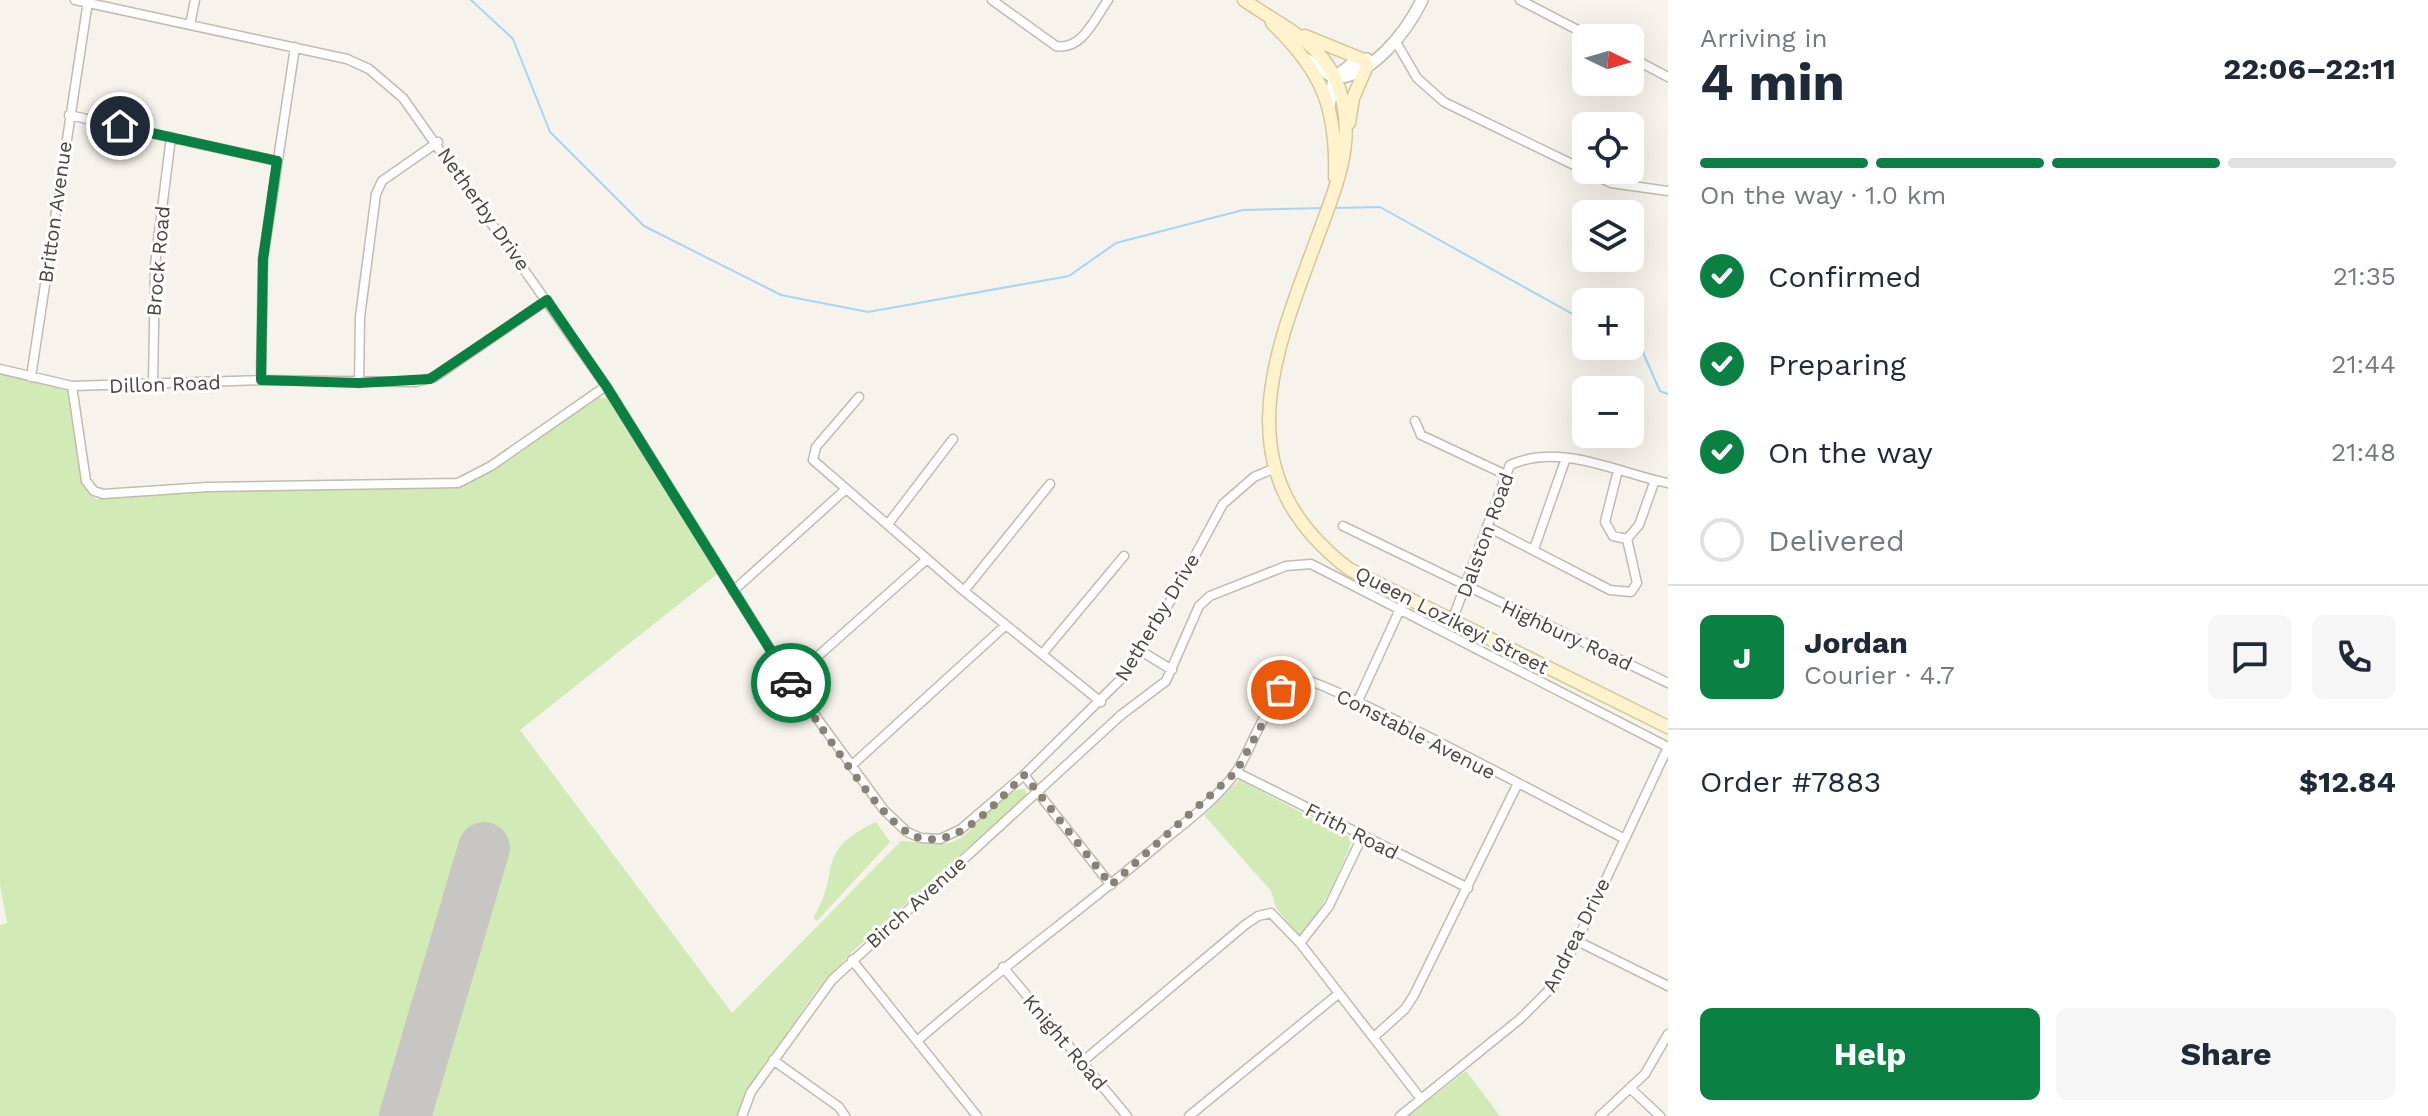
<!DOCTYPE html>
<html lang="en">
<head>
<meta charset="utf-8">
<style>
	:root { --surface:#fff; --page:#f6f6f7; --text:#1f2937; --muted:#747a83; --line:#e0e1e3; --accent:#0b8043 }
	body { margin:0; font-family:"Work Sans",sans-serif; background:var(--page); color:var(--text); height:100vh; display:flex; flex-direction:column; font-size:30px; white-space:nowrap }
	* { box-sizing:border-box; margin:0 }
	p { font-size:26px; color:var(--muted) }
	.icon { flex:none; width:44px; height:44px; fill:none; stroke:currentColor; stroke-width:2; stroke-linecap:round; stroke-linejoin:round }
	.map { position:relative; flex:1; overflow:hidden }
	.side { display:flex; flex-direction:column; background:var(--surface); width:760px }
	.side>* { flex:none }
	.needle { width:52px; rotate:95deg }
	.buttons { position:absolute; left:1572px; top:24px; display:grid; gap:16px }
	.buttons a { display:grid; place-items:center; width:72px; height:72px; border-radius:12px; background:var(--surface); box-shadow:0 8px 32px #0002; font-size:40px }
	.pin { position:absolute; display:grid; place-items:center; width:68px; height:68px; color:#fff; margin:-34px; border:4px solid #fff; border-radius:50%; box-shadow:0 2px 8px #0007 }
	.courier { position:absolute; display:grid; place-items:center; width:80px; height:80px; margin:-40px; border:6px solid #0b8043; border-radius:50%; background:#fff; color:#222; box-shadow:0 2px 10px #0007 }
	.headline em { font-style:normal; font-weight:700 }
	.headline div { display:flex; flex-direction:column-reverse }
	.headline { display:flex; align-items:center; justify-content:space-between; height:136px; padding:0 32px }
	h1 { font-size:52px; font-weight:700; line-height:60px }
	.bar { display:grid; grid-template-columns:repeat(4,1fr); gap:12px 8px; align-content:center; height:96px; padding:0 32px }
	.bar i { height:10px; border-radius:6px; background:var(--line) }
	.bar .current { background:var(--accent) }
	.bar p { grid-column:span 4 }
	.line { display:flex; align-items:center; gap:20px; padding:0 32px; border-top:2px solid var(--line) }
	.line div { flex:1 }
	.round { display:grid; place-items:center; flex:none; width:84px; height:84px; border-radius:12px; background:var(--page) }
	ol { padding:0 32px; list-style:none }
	li { display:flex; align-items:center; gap:24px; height:88px }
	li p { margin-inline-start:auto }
	li .icon { padding:8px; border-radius:50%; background:var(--accent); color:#fff; stroke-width:4 }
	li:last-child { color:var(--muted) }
	li i { width:44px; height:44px; border:4px solid var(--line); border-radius:50% }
	.cta { display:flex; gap:16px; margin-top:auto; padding:16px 32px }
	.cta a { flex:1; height:92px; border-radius:12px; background:var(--accent); color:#fff; font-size:32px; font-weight:700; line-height:92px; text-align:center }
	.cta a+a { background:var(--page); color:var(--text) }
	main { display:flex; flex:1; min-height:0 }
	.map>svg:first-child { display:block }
	.green { fill:#d2eab5 }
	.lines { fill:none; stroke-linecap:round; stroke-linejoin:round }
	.stream { stroke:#a9d4f2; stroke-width:2 }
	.runway { stroke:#c8c6c3; stroke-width:52 }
	.minor-casing { stroke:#c2bbae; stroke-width:11 }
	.tertiary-casing { stroke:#c2bbae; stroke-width:14 }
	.secondary-casing { stroke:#d6c79b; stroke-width:15 }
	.minor { stroke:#fff; stroke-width:8 }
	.tertiary { stroke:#fff; stroke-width:11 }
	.secondary { stroke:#fff3cd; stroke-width:12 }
	.done { stroke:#878178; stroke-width:8; stroke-dasharray:0 14.4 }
	.route { stroke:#0b8043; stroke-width:10 }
	.labels { text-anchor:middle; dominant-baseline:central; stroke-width:6; stroke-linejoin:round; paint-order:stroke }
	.street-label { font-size:20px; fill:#4b4439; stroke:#fff }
</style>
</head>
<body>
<main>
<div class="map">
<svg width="1668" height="1116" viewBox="0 0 1668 1116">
	<rect width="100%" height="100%" fill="#f6f3ec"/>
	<path class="green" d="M0 373 69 391 83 486 96 499 206 490 459 485 596 397 607 398 717 574 520 730 732 1013 901 841C920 841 941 849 959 839 980 827 999 787 1025 789L1027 796 854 950 816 991 746 1093 738 1116H0V925L7 923 0 885Z
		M1239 780 1353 839C1338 874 1326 908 1299 935L1276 908 1271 891 1204 815Z
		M876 822 890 842 817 921 813 918C843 871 812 852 876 822Z
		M1466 1071 1500 1116H1408Z"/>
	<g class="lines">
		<path class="stream" d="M471 0 513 39 550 132 644 226 781 295 868 312 1069 276 1116 243 1243 210 1324 208
			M1335 208 1380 207 1578 317 1586 318
			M1630 323 1660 391 1668 394"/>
		<path class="runway" d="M405 1116 484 848"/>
		<defs>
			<path id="minor" d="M75 0 347 59 369 69 403 98 606 386 790 681 884 810 907 832 921 838 940 839 961 829 1024 775 1122 678 1171 600 1223 504 1254 477 1275 468
				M992 0 1056 46C1082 51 1095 18 1108 0
				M1520 0 1593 38
				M190 25 195 0
				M1396 42 1417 78 1444 102 1611 183 1668 191
				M1630 57 1668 77
				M69 115 277 161
				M0 369 72 386 261 380 415 382 435 377 547 300
				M31 377 88 1
				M261 380 263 259 295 47
				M359 383 360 317 376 194 382 181 438 142
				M153 385 155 265 171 137
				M72 386 86 481 94 491 103 494 207 487 458 483 491 466 606 386
				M859 397 816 447 813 460 964 591 1101 702
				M1415 421 1421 435 1504 474
				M1618 470 1605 522 1613 536 1627 539 1639 525 1655 480
				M888 524 953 439
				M1343 526 1668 683
				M1488 527 1610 590 1631 592 1637 583 1627 539
				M1534 549 1566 458
				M733 591 846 489
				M964 591 1050 484
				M1452 621 1510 465C1561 442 1617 473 1668 483
				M1141 651 1172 670
				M1043 653 1124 556
				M790 681 927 559
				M1357 703 1401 607
				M851 766 1006 625
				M1236 772 1468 888
				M1024 775 1111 885
				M1577 941 1668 986
				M1300 943 1329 906 1362 837
				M852 960 977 1116
				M1003 967 1127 1116
				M1374 1037 1405 1009 1414 995 1517 785
				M917 1041C993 974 1075 915 1152 850 1180 826 1215 802 1236 772 1251 752 1273 681 1298 678 1320 676 1582 817 1623 838
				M773 1060 839 1107 845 1116
				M1082 1062 1245 925 1258 916 1271 913 1300 943 1421 1099
				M1632 1090 1660 1116
				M742 1116 751 1092 832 980 1121 715 1166 681 1199 606 1210 596 1286 566 1311 564 1668 747
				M1189 1116 1337 995
				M1400 1116 1520 1019 1551 988 1577 941 1668 747
				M1600 1116 1645 1074 1668 1034"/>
			<path id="tertiary" d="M1308 60 1334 78C1372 77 1407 31 1422 0
				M1329 107 1334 78 1353 63 1367 59"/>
			<path id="secondary" d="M1244 0C1277 24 1316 38 1335 78 1358 130 1340 176 1322 225 1276 350 1219 470 1349 569L1668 727
				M1272 23C1322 71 1337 107 1335 177
				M1305 36 1364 60
				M1349 123 1353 98 1367 66"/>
		</defs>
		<use href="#minor" class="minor-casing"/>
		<use href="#tertiary" class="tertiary-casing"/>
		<use href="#secondary" class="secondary-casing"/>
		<use href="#minor" class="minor"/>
		<use href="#tertiary" class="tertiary"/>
		<use href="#secondary" class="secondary"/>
	</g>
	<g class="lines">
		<path class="done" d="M791 683C816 718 875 813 907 832 917 839 931 841 942 838 973 832 1002 796 1024 775L1111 885 1236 772 1281 690"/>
		<path class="route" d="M120 126 277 161 263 259 261 380 359 383 430 379 547 300 606 386 791 683"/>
	</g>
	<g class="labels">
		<g class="street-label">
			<text transform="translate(484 209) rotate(55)">Netherby Drive</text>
			<text transform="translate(55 212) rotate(-82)">Britton Avenue</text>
			<text transform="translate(158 261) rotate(-85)">Brock Road</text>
			<text transform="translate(165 384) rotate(-2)">Dillon Road</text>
			<text transform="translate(1485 535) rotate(-70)">Dalston Road</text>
			<text transform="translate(1157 617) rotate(-59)">Netherby Drive</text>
			<text transform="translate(1452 620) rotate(27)">Queen Lozikeyi Street</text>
			<text transform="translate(1567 635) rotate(25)">Highbury Road</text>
			<text transform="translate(1416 734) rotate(27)">Constable Avenue</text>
			<text transform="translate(1352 831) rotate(27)">Frith Road</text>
			<text transform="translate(916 902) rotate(-42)">Birch Avenue</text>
			<text transform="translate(1576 935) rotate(-63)">Andrea Drive</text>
			<text transform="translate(1065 1042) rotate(50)">Knight Road</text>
		</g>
	</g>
</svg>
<div class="buttons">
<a><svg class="needle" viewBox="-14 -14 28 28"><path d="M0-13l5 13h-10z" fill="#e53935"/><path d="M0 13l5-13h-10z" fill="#747a83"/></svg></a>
<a><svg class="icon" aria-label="locate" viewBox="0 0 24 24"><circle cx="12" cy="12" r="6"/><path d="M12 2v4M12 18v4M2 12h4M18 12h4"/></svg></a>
<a><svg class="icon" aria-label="layers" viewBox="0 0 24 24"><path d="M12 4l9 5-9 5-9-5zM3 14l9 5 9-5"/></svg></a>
<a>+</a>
<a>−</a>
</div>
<div class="pin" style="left:1281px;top:690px;background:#ea580c"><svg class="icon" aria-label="bag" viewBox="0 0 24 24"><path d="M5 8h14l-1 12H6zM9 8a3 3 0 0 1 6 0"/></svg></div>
<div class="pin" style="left:120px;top:126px;background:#1f2937"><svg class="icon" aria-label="home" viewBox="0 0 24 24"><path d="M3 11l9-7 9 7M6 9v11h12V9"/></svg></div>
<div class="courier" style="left:791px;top:683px"><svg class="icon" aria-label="car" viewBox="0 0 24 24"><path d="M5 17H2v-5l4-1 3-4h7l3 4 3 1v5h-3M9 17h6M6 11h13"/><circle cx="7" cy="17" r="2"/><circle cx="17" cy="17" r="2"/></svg></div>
</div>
<section class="side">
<div class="headline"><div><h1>4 min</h1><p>Arriving in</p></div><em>22:06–22:11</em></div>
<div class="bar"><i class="current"></i><i class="current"></i><i class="current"></i><i></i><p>On the way · 1.0 km</p></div>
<ol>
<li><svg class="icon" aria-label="check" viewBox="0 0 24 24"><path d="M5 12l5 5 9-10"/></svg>Confirmed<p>21:35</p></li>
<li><svg class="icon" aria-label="check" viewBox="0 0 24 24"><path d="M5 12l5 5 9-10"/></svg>Preparing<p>21:44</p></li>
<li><svg class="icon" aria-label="check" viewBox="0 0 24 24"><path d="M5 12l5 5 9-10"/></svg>On the way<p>21:48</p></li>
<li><i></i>Delivered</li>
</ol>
<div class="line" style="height:144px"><b class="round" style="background:var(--accent);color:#fff">J</b><div><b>Jordan</b><p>Courier · 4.7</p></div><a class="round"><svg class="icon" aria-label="chat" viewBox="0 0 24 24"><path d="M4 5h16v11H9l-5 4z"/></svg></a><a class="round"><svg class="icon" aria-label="phone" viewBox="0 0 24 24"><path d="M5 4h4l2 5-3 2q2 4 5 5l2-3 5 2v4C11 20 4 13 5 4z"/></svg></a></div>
<div class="line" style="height:104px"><div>Order #7883</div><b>$12.84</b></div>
<div class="cta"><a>Help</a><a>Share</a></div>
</section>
</main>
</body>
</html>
